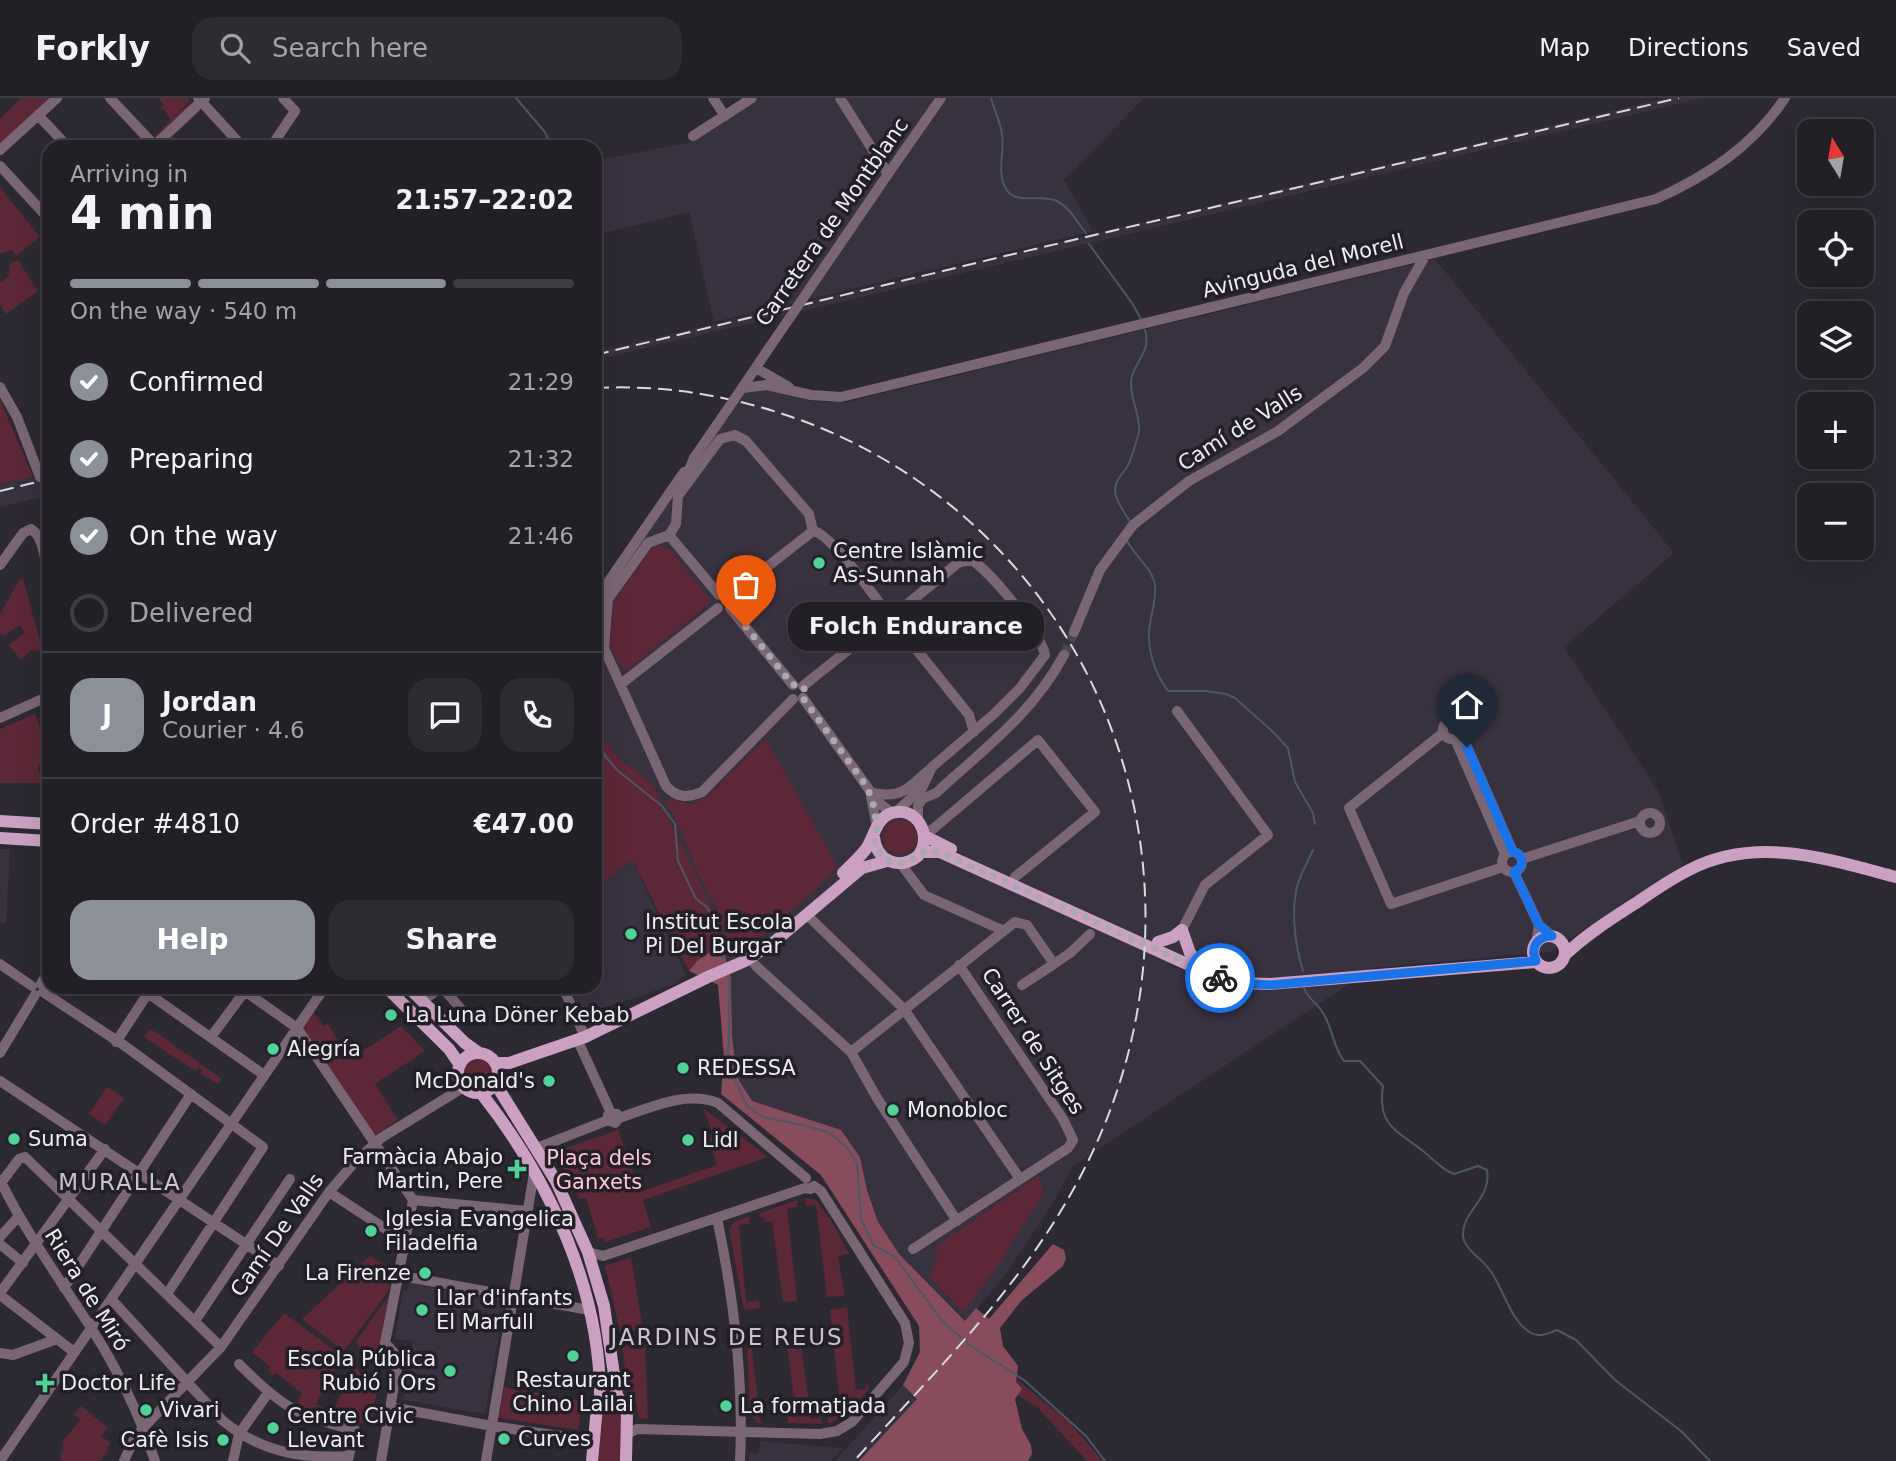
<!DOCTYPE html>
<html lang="en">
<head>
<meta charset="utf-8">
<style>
	:root { --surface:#221f26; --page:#2e2c32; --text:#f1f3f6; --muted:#a2a2a7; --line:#3f3d43; --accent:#8c9099 }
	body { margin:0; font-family:"DejaVu Sans",sans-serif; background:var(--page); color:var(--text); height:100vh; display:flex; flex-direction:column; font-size:26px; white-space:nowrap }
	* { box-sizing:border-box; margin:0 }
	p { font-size:23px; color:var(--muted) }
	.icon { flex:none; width:38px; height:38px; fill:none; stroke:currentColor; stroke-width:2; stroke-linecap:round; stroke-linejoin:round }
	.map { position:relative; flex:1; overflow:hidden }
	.details { position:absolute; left:42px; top:42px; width:560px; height:854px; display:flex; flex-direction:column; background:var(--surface); border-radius:21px; box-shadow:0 7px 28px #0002,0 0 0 2px var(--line) }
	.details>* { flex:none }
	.needle { width:46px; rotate:349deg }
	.controls { position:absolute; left:1797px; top:21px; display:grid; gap:14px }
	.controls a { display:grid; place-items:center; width:77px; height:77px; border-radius:14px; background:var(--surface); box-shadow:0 7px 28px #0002,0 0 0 2px var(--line); font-size:35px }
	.pin { position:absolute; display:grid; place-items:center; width:60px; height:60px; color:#fff; margin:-72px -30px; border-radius:50% 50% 50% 0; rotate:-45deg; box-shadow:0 0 7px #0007 }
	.pin .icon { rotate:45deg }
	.courier { position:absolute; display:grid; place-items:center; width:70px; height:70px; margin:-35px; border:5px solid #1a73e8; border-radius:50%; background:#fff; color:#222; box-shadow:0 2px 9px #0007 }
	.bubble { position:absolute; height:49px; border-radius:21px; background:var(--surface); box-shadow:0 7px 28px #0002,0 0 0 2px var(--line); font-size:23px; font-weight:800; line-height:49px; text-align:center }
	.summary em { font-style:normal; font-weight:800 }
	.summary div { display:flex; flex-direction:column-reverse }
	.summary { display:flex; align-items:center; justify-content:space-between; height:119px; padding:0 28px }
	h1 { font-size:46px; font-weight:800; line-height:52px }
	.bar { display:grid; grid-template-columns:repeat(4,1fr); gap:10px 7px; align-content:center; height:84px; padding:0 28px }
	.bar i { height:9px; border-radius:5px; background:var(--line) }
	.bar .active { background:var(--accent) }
	.bar p { grid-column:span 4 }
	.line { display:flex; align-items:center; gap:18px; padding:0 28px; border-top:2px solid var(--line) }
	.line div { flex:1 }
	.round { display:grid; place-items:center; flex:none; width:74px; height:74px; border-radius:21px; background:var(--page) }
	ol { padding:0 28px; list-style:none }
	li { display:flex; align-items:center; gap:21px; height:77px }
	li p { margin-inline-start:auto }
	li .icon { padding:7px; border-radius:50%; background:var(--accent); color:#fff; stroke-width:4 }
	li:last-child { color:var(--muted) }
	li i { width:38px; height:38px; border:4px solid var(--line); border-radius:50% }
	.button { display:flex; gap:14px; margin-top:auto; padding:14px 28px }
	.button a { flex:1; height:80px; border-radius:21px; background:var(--accent); color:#fff; font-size:28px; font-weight:800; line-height:80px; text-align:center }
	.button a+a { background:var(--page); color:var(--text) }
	header { display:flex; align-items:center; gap:42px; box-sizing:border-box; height:98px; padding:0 35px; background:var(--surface); border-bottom:2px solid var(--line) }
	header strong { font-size:33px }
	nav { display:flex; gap:38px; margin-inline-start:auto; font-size:24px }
	.search { width:490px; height:63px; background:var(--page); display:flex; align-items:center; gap:18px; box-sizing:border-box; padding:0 24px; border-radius:21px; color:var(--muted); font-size:26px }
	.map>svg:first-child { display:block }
	.built { fill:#383140 }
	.green { fill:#5c2736 }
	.forest { fill:#874d5c }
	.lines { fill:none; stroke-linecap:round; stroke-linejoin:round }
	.stream { stroke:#4a5867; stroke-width:2 }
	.minor-tunnel { stroke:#4a464f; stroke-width:10; stroke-dasharray:10 5; stroke-linecap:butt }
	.minor { stroke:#7b6676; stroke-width:10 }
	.major { stroke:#cca0c2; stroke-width:12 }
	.rail { stroke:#dbd8de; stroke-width:2; stroke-dasharray:14 7; stroke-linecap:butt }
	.minor-bridge { stroke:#7b6676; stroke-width:10 }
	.done { stroke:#aba8af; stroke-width:7; stroke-dasharray:0 12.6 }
	.route { stroke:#1a73e8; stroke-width:9 }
	.poi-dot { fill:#51d398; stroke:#231f28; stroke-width:2.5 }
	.labels { text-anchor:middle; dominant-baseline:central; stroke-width:7; stroke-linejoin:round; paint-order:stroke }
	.street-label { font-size:21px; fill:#efecf2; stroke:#231f28 }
	.poi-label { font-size:21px; fill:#efecf2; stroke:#231f28; text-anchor:start }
	.park-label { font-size:21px; fill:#fec5d2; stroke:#231f28 }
	.neighbourhood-label { font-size:23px; letter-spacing:2px; fill:#c8c3cf; stroke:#231f28 }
</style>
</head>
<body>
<header>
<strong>Forkly</strong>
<div class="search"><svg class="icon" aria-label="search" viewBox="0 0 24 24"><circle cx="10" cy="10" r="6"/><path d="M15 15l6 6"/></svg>Search here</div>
<nav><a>Map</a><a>Directions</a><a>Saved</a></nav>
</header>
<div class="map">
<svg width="1896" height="1363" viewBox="0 0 1896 1363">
	<rect width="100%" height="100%" fill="#2d2932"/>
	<path class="built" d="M761 0H1144L1064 82 1093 133 714 224 689 114 596 137 595 63 691 44Z
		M1666 0H1703L595 262V254Z
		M1435 161 1674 455 1564 549 1658 693 1683 767 1550 854 1373 870 1073 1068 1050 1110 1006 1176 966 1223 899 1156 878 1124 867 1092 860 1059 841 1032 752 1003 737 979 732 937 731 881 653 686 619 660 604 641 595 621V513L732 310 753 284 810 303 843 305Z
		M49 376V397L0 409V386Z
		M0 751H10L6 825 0 824Z
		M632 762 686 877 679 880 680 884 582 918 569 889H595V789Z
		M410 1183 437 1188 438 1191 505 1202 485 1316 403 1302 413 1243 395 1241 403 1192 407 1193Z
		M903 1287 917 1301 859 1363H835Z
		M760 1343 843 1350 831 1363H749V1355H759Z"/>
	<path class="green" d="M21 0H54L0 48V21Z
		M158 0H188L190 3 173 19 192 4 200 13 163 47 154 38 171 22 164 11 159 12 164 7Z
		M0 89 39 138 38 141 16 158 12 152 0 156Z
		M18 162 38 193 6 216 0 206V184C8 181 11 175 9 166Z
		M0 302 33 379 0 386Z
		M660 448 671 452 710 501 708 506 629 571 622 570 610 548 613 509 616 500 648 455 652 451Z
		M20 481H23L43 554 31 552 21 562 9 547 25 535 20 527 4 538 2 535 0 537V516Z
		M35 616C41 632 49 655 38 670L42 685H0V631Z
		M595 621 604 641 619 660 653 686 715 818 722 846 697 863 689 873 632 762 595 789Z
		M766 641 838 769C807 800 774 831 737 854L729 848 720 817 698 776 681 732 664 701 693 706 709 697Z
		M883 739a17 17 0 1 1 34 0a17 17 0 1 1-34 0Z
		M310 910 324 928 328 926 339 944 344 941 354 959 401 928 425 953 375 986 398 1022 371 1040 297 930Z
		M150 931 157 935 222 981 217 986 200 975 202 972 198 970 195 973 144 939Z
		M464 975a14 14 0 1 1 28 0a14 14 0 1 1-28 0Z
		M107 989 124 1000 105 1027 89 1016Z
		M703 1010 768 1059 643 1102 651 1129 605 1144 603 1139 598 1140 586 1100 580 1101 554 1054 618 1032 640 1094 717 1067 709 1040 714 1038Z
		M1039 1077 1044 1094 998 1168 963 1214 929 1178 938 1157 934 1150Z
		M805 1100 816 1102 832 1124 849 1156 838 1158 845 1198 827 1199 816 1107 806 1108Z
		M797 1102V1109L787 1111 797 1203 783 1204 772 1123 765 1124 764 1119H759L760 1115Z
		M749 1118 750 1126 739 1127 746 1204 759 1203 760 1210 744 1212 729 1131 734 1124Z
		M370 1158 392 1172 389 1192 344 1253 302 1221Z
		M631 1159 643 1231 620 1234 605 1168Z
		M388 1199 380 1250 375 1262 362 1256 356 1243Z
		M847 1209 856 1292 866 1291 865 1282 869 1291 846 1316 828 1326V1320L841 1317 830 1212Z
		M284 1215 342 1258 316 1306 332 1314 355 1270 366 1278 379 1280 371 1327 333 1320V1324L308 1317 309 1313 304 1311 302 1315 281 1302 283 1299 296 1307 302 1295 277 1275 272 1277 268 1271 270 1269 252 1254Z
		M803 1240 804 1245 801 1246 811 1321 821 1320 822 1326 788 1325 787 1319 796 1317 787 1246H780V1242Z
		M764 1244 765 1249 752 1251 760 1322 763 1325H758L750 1316 747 1247Z
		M645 1245 648 1320 639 1321 637 1308 627 1288 622 1248Z
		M1012 1278 1067 1322 1103 1363H1087L1038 1310 1016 1296Z
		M504 1289 583 1303 578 1332 499 1320Z
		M614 1306 622 1314 621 1363H597L603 1309Z
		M81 1308 108 1330 101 1338 110 1344 107 1350 109 1352 100 1363H64L59 1360 64 1350 62 1344 80 1322 74 1316Z"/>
	<path class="forest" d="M722 846 731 881 732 937 737 979 752 1003 841 1032 860 1059 867 1092 878 1124 899 1156 965 1223 976 1210 989 1221 1053 1146 1064 1152 1066 1160 1063 1168 1021 1203 1000 1230 1003 1248 1018 1268 1016 1284 1022 1291 1015 1301 1022 1331 1031 1347 1032 1356 1028 1363H859L917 1301 903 1287 920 1254 919 1228 821 1077 721 996 724 959 718 887 689 873 697 863Z"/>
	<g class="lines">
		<path class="stream" d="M516 0 544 33 553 49
			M991 0C994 12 1001 25 1002 37 1005 53 996 75 1006 91 1016 108 1042 95 1057 103 1069 109 1077 124 1086 135
			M1089 146 1132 205 1141 221
			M1129 422C1124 414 1115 402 1115 393 1115 382 1122 377 1127 369 1132 360 1135 347 1138 338 1143 318 1127 298 1132 278 1137 261 1151 253 1145 232
			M1127 443C1134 457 1155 473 1155 489 1156 501 1152 514 1150 526 1146 550 1154 574 1168 593H1206L1226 596 1235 600 1272 633 1288 650 1295 684 1313 715 1315 726
			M595 637 606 659 617 672 662 708 675 726 678 763 696 801 707 809 713 820 723 861
			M1303 873C1295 848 1291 814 1297 789 1300 776 1308 764 1313 752
			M728 878 730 888 728 966 747 1008 763 1019 807 1028 830 1035 848 1051 857 1065 861 1121 873 1147 895 1159 942 1223 971 1248 1024 1282 1086 1338 1105 1363
			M1304 890C1308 901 1315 903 1321 912 1333 928 1332 948 1344 963H1360L1383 988C1377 1027 1396 1032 1423 1053 1433 1061 1441 1071 1454 1076L1478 1068 1487 1072C1492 1101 1462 1113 1463 1137 1463 1150 1482 1161 1489 1171 1504 1190 1509 1222 1531 1235 1540 1240 1548 1235 1557 1232L1576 1242 1615 1282 1681 1333 1710 1363"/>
		<path class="minor-tunnel" d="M1064 557 1074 534"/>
		<path class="minor" d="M110 0 156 49
			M198 0 243 49
			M713 0 725 18
			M840 0 888 76 941 0
			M38 17 68 49
			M693 38 752 0
			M153 49 205 0
			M271 49 295 13 283 0
			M0 52 57 0
			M0 68 49 121
			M756 270 789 289
			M0 289 17 319 40 379
			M742 290 767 287 811 297 841 299 1656 101C1707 78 1753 48 1785 0
			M742 290 767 253
			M45 395 49 411
			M678 398 720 341 735 337 746 343 809 416 813 433
			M813 433C830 435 872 495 884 511
			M669 437 719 497
			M0 467 23 435 31 431C44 439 45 464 49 478
			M730 498 813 433
			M608 501 604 550 666 688C677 700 687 700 702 694L793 601
			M595 503 684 374
			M881 519a9 9 0 1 1 18 0a9 9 0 1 1-18 0Z
			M730 510 793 587
			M595 512 608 501 648 445 669 437 676 426 678 398 694 360
			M896 526 969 617 974 634
			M1074 534 1100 472 1133 427 1189 383 1278 333 1363 270 1385 248 1404 195 1425 158
			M621 586 718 510
			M803 588 883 524
			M803 600 878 704 892 715
			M1177 613 1268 737 1205 787 1182 832
			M0 620 49 598
			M1443 632a9 9 0 1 1 18 0a9 9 0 1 1-18 0Z
			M1443 635 1349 710 1391 806 1503 769
			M1461 635 1513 754
			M1455 641 1505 756
			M873 695C902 701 908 690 929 672
			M871 699 877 728
			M896 714 922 690 932 669 994 616 1020 590 1045 557C1042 537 989 471 971 462L958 465 905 508 900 518
			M1640 725a10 10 0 1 1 20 0a10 10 0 1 1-20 0Z
			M918 722V708L922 701 936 695C984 651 1032 616 1064 557
			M925 735 933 731 1038 642 1095 714 1015 779
			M1502 764a10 10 0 1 1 20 0a10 10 0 1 1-20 0Z
			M1522 761 1640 723
			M901 766 924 797 1002 832
			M1514 774 1539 827
			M807 817 904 911 1020 1081
			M1536 845 1539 827 1552 838
			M750 860 756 868 851 954 877 1000 957 1123
			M0 866 32 888
			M1054 866 1070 855 1090 836
			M41 886 49 872
			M139 889 264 977
			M239 889 297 930 413 1102
			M442 889 467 918
			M563 889 585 939
			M43 894 125 948 263 1049 167 1196
			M422 903 442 889
			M211 939 245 893
			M577 941 611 1015
			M116 944 152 889
			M851 954 1015 824 1027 827 1054 866 1022 887
			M0 955 35 897
			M0 983 279 1168
			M619 1020C650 1010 686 992 718 1005L806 1080
			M537 1050 608 1022 615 1025 618 1021 617 1016 611 1015 608 1017V1022
			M0 1082C26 1135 61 1183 93 1233 118 1272 140 1319 155 1363
			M1 1085 19 1061 25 1059 221 1249
			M329 1094 404 1143
			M413 1102 527 1113
			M717 1120C734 1201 744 1280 740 1363
			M0 1139 19 1118
			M0 1146 23 1165
			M913 1151 1068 1050 1073 1042 1063 1021 959 867
			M588 1154 603 1158 805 1090 811 1091 814 1088
			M397 1177 589 1212
			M64 1190 191 996
			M0 1195 105 1051
			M0 1197 74 1254
			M111 1201 222 1322C260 1354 301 1361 349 1358
			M195 1223 290 1081
			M0 1255 13 1257 57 1241
			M239 1266C280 1307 297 1319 355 1332L348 1362
			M391 1309 492 1328 594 1343
			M627 1336 637 1331 820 1336 837 1333 852 1324 904 1264 909 1245 905 1225 821 1093 814 1088
			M0 1363 325 889
			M124 1363 133 1343 142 1331 221 1249 329 1094 353 1066 381 1040 464 989
			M233 1363 239 1336 268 1295
			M381 1363 398 1264 396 1257 385 1245 413 1102
			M486 1363 534 1075"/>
		<path class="major" d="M0 723 49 726
			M925 738 951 751
			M0 740 49 743
			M921 754H940L1209 876 1243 885 1269 886 1536 864
			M843 775C851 767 859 760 866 751 874 740 875 723 889 716 916 705 934 738 918 758 899 773 876 763 874 739
			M1182 832 1190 855 1196 862
			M1533 854a16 16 0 1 1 32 0a16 16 0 1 1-32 0Z
			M1158 844 1173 839 1182 832
			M1566 856C1588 835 1613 820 1639 803 1655 792 1671 781 1689 772 1757 737 1827 761 1896 779
			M386 889 449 951 460 967
			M408 889 465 945 479 955
			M458 975a20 20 0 1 1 40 0a20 20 0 1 1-40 0Z
			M495 965H509L585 939 710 878 745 863 774 844 862 770 887 763
			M495 985 556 1083 588 1154 604 1208 617 1297 627 1315 626 1363
			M481 995C549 1081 602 1193 600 1305
			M592 1363 597 1309 606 1302 621 1304"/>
		<path class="rail" d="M595 257 1005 158 1679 0
			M595 290C673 286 750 301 821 330 1079 438 1204 723 1119 987 1068 1144 962 1244 854 1363
			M0 393 49 381"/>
		<path class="minor-bridge" d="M767 253 888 76
			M694 360 742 290"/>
	</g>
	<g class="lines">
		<path class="done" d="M746 529 793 587 798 586 803 588 806 596 803 600 867 689 873 705 877 728 874 746C883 768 906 771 921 754H940L1220 880"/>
		<path class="route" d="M1220 880 1253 886 1269 887 1536 863C1530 850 1537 838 1552 838L1539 827 1514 774 1521 769C1523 761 1520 755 1513 754L1467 649"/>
	</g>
	<g class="poi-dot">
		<circle cx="819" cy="465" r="7"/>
		<circle cx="631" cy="836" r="7"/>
		<circle cx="391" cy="917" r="7"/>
		<circle cx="273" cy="951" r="7"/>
		<circle cx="683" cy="970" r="7"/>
		<circle cx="549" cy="983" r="7"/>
		<circle cx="893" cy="1012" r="7"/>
		<circle cx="14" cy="1041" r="7"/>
		<circle cx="688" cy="1042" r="7"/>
		<path d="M513.5 1060.5h7v7h7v7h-7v7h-7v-7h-7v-7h7z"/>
		<circle cx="371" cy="1133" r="7"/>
		<circle cx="425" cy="1175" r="7"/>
		<circle cx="422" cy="1212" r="7"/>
		<circle cx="573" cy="1258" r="7"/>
		<circle cx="450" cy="1273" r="7"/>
		<path d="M41.5 1274.5h7v7h7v7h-7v7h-7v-7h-7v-7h7z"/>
		<circle cx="726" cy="1308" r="7"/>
		<circle cx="146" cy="1312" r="7"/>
		<circle cx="273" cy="1330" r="7"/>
		<circle cx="504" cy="1341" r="7"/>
		<circle cx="223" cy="1342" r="7"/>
	</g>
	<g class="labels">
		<g class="street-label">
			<text transform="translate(832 124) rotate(-55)">Carretera de Montblanc</text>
			<text transform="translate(1303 168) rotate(-14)">Avinguda del Morell</text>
			<text transform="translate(1240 330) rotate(-32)">Camí de Valls</text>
			<text transform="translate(1033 943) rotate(57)">Carrer de Sitges</text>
			<text transform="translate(277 1137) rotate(-55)">Camí De Valls</text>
			<text transform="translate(87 1192) rotate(58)">Riera de Miró</text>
		</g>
		<g class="poi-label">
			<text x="833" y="453">Centre Islàmic<tspan x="833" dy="24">As-Sunnah</tspan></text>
			<text x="645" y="824">Institut Escola<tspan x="645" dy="24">Pi Del Burgar</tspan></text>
			<text x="405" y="917">La Luna Döner Kebab</text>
			<text x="287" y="951">Alegría</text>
			<text x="697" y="970">REDESSA</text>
			<text x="535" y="983" text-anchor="end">McDonald's</text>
			<text x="907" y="1012">Monobloc</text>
			<text x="28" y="1041">Suma</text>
			<text x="702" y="1042">Lidl</text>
			<text x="503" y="1059" text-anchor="end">Farmàcia Abajo<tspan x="503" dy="24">Martin, Pere</tspan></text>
			<text x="385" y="1121">Iglesia Evangelica<tspan x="385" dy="24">Filadelfia</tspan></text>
			<text x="411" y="1175" text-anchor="end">La Firenze</text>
			<text x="436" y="1200">Llar d'infants<tspan x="436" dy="24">El Marfull</tspan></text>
			<text x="436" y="1261" text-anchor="end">Escola Pública<tspan x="436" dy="24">Rubió i Ors</tspan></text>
			<text x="573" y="1282" text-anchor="middle">Restaurant<tspan x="573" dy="24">Chino Lailai</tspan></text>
			<text x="61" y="1285">Doctor Life</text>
			<text x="740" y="1308">La formatjada</text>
			<text x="160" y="1312">Vivari</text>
			<text x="287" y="1318">Centre Civic<tspan x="287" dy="24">Llevant</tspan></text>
			<text x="518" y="1341">Curves</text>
			<text x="209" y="1342" text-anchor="end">Cafè Isis</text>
		</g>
		<g class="park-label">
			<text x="599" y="1060">Plaça dels<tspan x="599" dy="24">Ganxets</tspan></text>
		</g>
		<g class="neighbourhood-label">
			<text x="120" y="1084">MURALLA</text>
			<text x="727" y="1239">JARDINS DE REUS</text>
		</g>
	</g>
</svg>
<div class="controls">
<a><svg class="needle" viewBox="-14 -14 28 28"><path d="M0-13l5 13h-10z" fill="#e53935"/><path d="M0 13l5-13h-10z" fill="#a2a2a7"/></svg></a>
<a><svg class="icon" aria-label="locate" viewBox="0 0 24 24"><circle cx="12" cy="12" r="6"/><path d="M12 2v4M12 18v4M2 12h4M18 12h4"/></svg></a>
<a><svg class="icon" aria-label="layers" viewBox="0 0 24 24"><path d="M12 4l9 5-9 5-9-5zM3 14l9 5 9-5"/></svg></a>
<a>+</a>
<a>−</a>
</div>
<div class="pin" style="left:746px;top:529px;background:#ea580c"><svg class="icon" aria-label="bag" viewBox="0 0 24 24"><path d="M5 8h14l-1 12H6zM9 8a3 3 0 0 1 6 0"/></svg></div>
<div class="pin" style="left:1467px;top:649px;background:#1f2937"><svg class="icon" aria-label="home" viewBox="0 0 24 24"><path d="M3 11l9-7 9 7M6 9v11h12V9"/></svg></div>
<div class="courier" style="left:1220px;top:880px"><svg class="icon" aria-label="bike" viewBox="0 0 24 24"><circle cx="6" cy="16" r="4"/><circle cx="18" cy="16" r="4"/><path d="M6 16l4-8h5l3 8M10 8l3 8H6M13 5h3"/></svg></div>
<div class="bubble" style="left:788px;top:504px;width:256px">Folch Endurance</div>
<section class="details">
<div class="summary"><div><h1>4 min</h1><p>Arriving in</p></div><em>21:57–22:02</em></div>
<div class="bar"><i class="active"></i><i class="active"></i><i class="active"></i><i></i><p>On the way · 540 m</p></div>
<ol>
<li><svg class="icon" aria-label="check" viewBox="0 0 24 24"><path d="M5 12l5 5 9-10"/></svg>Confirmed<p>21:29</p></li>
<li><svg class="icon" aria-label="check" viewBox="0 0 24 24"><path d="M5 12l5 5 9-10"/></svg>Preparing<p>21:32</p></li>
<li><svg class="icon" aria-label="check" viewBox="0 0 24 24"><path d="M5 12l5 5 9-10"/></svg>On the way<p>21:46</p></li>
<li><i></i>Delivered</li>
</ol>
<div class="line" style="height:126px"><b class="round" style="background:var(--accent);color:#fff">J</b><div><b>Jordan</b><p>Courier · 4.6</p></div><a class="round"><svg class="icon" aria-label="chat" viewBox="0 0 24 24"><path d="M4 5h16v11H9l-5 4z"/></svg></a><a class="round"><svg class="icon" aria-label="phone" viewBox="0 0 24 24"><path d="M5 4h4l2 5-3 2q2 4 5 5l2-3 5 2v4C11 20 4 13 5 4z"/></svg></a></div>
<div class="line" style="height:91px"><div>Order #4810</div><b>€47.00</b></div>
<div class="button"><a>Help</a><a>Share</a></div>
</section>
</div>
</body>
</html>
